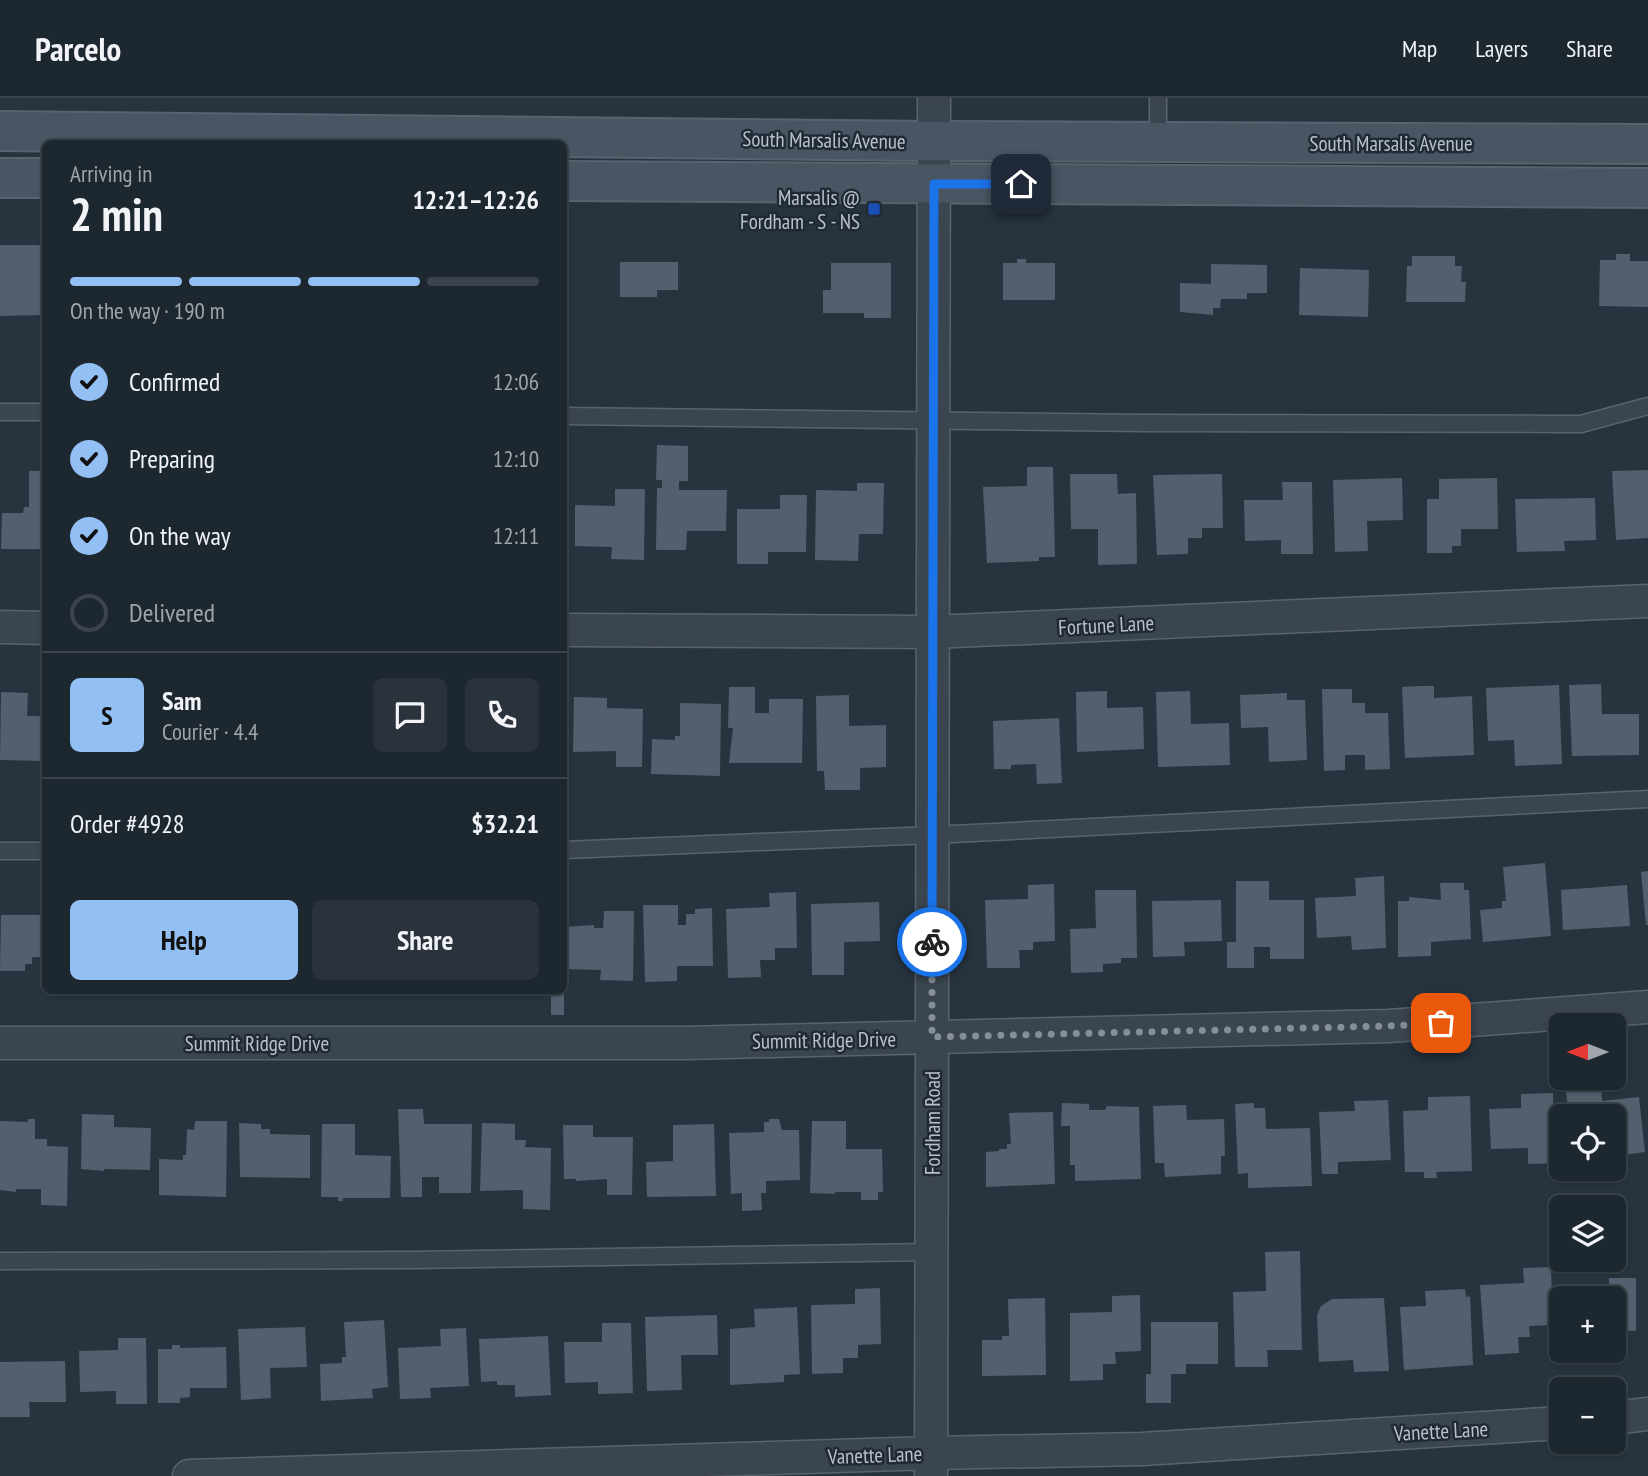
<!DOCTYPE html>
<html lang="en">
<head>
<meta charset="utf-8">
<style>
	:root { --surface:#1d2730; --page:#2a333c; --text:#f1f3f6; --muted:#a0a5ab; --line:#3b444c; --accent:#93c0f4 }
	body { margin:0; font-family:"PT Sans Narrow",sans-serif; background:var(--page); color:var(--text); height:100vh; display:flex; flex-direction:column; font-size:26px; white-space:nowrap }
	* { box-sizing:border-box; margin:0 }
	p { font-size:23px; color:var(--muted) }
	.icon { flex:none; width:38px; height:38px; fill:none; stroke:currentColor; stroke-width:2; stroke-linecap:round; stroke-linejoin:round }
	.map { position:relative; flex:1; overflow:hidden }
	.panel { position:absolute; left:42px; top:42px; width:525px; height:854px; display:flex; flex-direction:column; background:var(--surface); border-radius:10px; box-shadow:0 2px 5px #0004,0 0 0 2px var(--line) }
	.panel>* { flex:none }
	.needle { width:46px; rotate:270deg }
	.controls { position:absolute; left:1549px; top:915px; display:grid; gap:14px }
	.controls a { display:grid; place-items:center; width:77px; height:77px; border-radius:10px; background:var(--surface); box-shadow:0 2px 5px #0004,0 0 0 2px var(--line); font-size:35px }
	.pin { position:absolute; display:grid; place-items:center; width:60px; height:60px; color:#fff; margin:-30px; border-radius:14px; box-shadow:0 4px 10px #0006 }
	.courier { position:absolute; display:grid; place-items:center; width:70px; height:70px; margin:-35px; border:5px solid #1a73e8; border-radius:50%; background:#fff; color:#222; box-shadow:0 2px 9px #0007 }
	.head em { font-style:normal; font-weight:600 }
	.head div { display:flex; flex-direction:column-reverse }
	.head { display:flex; align-items:center; justify-content:space-between; height:119px; padding:0 28px }
	h1 { font-size:46px; font-weight:600; line-height:52px }
	.bar { display:grid; grid-template-columns:repeat(4,1fr); gap:10px 7px; align-content:center; height:84px; padding:0 28px }
	.bar i { height:9px; border-radius:5px; background:var(--line) }
	.bar .current { background:var(--accent) }
	.bar p { grid-column:span 4 }
	.line { display:flex; align-items:center; gap:18px; padding:0 28px; border-top:2px solid var(--line) }
	.line div { flex:1 }
	.round { display:grid; place-items:center; flex:none; width:74px; height:74px; border-radius:10px; background:var(--page) }
	ol { padding:0 28px; list-style:none }
	li { display:flex; align-items:center; gap:21px; height:77px }
	li p { margin-inline-start:auto }
	li .icon { padding:7px; border-radius:50%; background:var(--accent); color:#111; stroke-width:4 }
	li:last-child { color:var(--muted) }
	li i { width:38px; height:38px; border:4px solid var(--line); border-radius:50% }
	.button { display:flex; gap:14px; margin-top:auto; padding:14px 28px }
	.button a { flex:1; height:80px; border-radius:10px; background:var(--accent); color:#111; font-size:28px; font-weight:600; line-height:80px; text-align:center }
	.button a+a { background:var(--page); color:var(--text) }
	header { display:flex; align-items:center; gap:42px; box-sizing:border-box; height:98px; padding:0 35px; background:var(--surface); border-bottom:2px solid var(--line) }
	header strong { font-size:33px }
	nav { display:flex; gap:38px; margin-inline-start:auto; font-size:24px }
	.map>svg:first-child { display:block }
	.building { fill:#525f6d }
	.lines { fill:none; stroke-linecap:round; stroke-linejoin:round }
	.lane-casing { stroke:#59636d; stroke-width:19 }
	.street-casing { stroke:#59636d; stroke-width:35 }
	.secondary-casing { stroke:#59636d; stroke-width:42 }
	.lane { stroke:#3b4550; stroke-width:16 }
	.street { stroke:#3b4550; stroke-width:32 }
	.secondary { stroke:#495563; stroke-width:38 }
	.done { stroke:#858f9a; stroke-width:7; stroke-dasharray:0 12.6 }
	.route { stroke:#1a73e8; stroke-width:9 }
	.transit-dot { fill:#1a4fb4; stroke:#202a35; stroke-width:2.5 }
	.labels { text-anchor:middle; dominant-baseline:central; stroke-width:5; stroke-linejoin:round; paint-order:stroke }
	.street-label { font-size:21px; fill:#b8c0ca; stroke:#202a35 }
	.poi-label { font-size:21px; fill:#b8c0ca; stroke:#202a35; text-anchor:end }
</style>
</head>
<body>
<header>
<strong>Parcelo</strong>
<nav><a>Map</a><a>Layers</a><a>Share</a></nav>
</header>
<div class="map">
<svg width="1648" height="1378" viewBox="0 0 1648 1378">
	<rect width="100%" height="100%" fill="#273440"/>
	<path class="building" d="M0 147H40L42 217 0 218Z
		M1616 156H1630V163H1648V209L1599 208 1600 162H1616Z
		M1412 158H1455V168H1462L1461 184H1466L1465 204H1406L1407 168H1412Z
		M1017 161H1026V165H1055V202H1003V165H1017Z
		M620 164H678V192H657V199H620Z
		M831 165H891V220H864V215H823V192H831Z
		M1211 166 1267 167V195H1247V201H1221L1220 210H1213V217L1180 214V185L1211 186Z
		M1300 170 1369 172 1368 219 1299 217Z
		M657 347 688 348V383H679V392H727L726 433H687L686 452H656L657 390H662V382H656Z
		M1027 369H1053L1055 459H1039V463L987 465 983 389 1027 388Z
		M1648 372V440L1616 442 1612 373Z
		M29 373H46V451H1L2 415H23L24 409H29Z
		M1070 376H1117L1118 396 1136 395 1137 466 1098 467V431H1071Z
		M1222 376 1223 430H1202V440H1188V456L1157 457 1153 377Z
		M1402 380 1403 422 1367 423 1368 453 1335 454 1333 382Z
		M1497 380 1498 431H1461V448H1452V455H1427V401H1439V381Z
		M1282 384H1312L1313 456H1281V442L1245 443 1244 402H1283Z
		M857 385H884L883 436H859L858 463 815 462 816 392 857 393Z
		M615 391H645L644 462 611 461 612 449 575 448V407L615 408Z
		M780 397H807L806 454H768V466H737V411H780Z
		M1595 400 1596 442 1564 443 1565 453 1517 454 1515 401Z
		M1601 586 1602 616H1639V657L1572 658 1569 587Z
		M1559 587 1562 666 1515 668 1514 642 1488 643 1486 590Z
		M1420 588H1434V600L1472 598 1474 657 1405 660 1402 589Z
		M729 589H755V615H769V601H803L802 665H729L733 630H728Z
		M1322 591H1352V605H1365V615H1388L1390 671 1365 672V657H1345V672L1324 673Z
		M1107 593V610L1143 609 1144 651 1077 654 1076 594Z
		M1190 593 1191 626 1229 625 1230 667 1158 669 1156 594Z
		M1 594 28 595 27 618H46V681H43V663L0 662Z
		M1287 595V602H1305L1307 662 1269 664 1268 629 1241 630 1240 597Z
		M849 597V628L886 627V669L860 670V692H825L824 673H817L816 598Z
		M574 599 607 600V610L643 611 642 669H616V653L573 654Z
		M680 605 721 606 720 678 651 676 652 641 675 642V638H680Z
		M1059 620 1062 685 1037 686 1036 666 1011 667V671H994L993 623Z
		M1545 765 1551 838 1483 844 1480 812 1502 810V803H1506L1503 769Z
		M1648 773V827H1646L1641 774Z
		M1384 778 1386 850 1352 852 1351 838 1317 840 1315 800 1356 798 1355 780Z
		M1236 783H1269V802H1304V861H1270V849H1254V870H1227V844H1236Z
		M1440 785H1464V792H1469L1471 841 1431 844V858L1398 859V803H1409V799L1441 802Z
		M1054 786 1055 843 1033 844V852H1019L1020 870H987L985 802 1028 801V787Z
		M1627 787 1630 828 1563 832 1561 792Z
		M1095 792H1136L1137 860H1121V865L1103 866V874L1071 875 1070 831 1096 830Z
		M796 794 797 850H775V862H760L761 879 728 880 726 811 770 809 769 795Z
		M1221 802 1222 843 1184 844 1185 858 1153 859 1152 803Z
		M879 804 880 843 844 844V877H812L811 806Z
		M643 807H678V827H686V816H695V811L712 810 713 868H677V883L645 884Z
		M604 813H634L633 883 600 882 601 872 564 871 565 829 594 827V830H603Z
		M1 817H46V859H32V866H25V873H0Z
		M551 892H564V917H551Z
		M1601 989 1602 1003 1639 999 1645 1054 1617 1058 1614 1043V1018H1569L1566 993Z
		M1553 995 1554 1045H1558L1559 1065 1528 1066V1050L1491 1051 1489 1011 1521 1010V996Z
		M1470 998 1472 1073 1436 1074 1437 1080H1424V1074H1405L1403 1013 1428 1012V999Z
		M1388 1002 1391 1062 1338 1064V1076H1322L1319 1014 1355 1013 1354 1003Z
		M1062 1005 1089 1006V1012H1105L1107 1008 1139 1009 1141 1081 1075 1083V1067H1070V1028H1061Z
		M1254 1005V1010H1265L1266 1031 1310 1030 1312 1088 1248 1090V1075L1238 1076 1235 1006Z
		M1186 1007 1187 1022 1224 1021 1225 1058H1221V1076L1165 1079 1164 1065H1155L1153 1008Z
		M398 1011H423L424 1026H472L471 1095H439V1079H422V1099H401Z
		M1053 1014 1055 1086 986 1089V1054L999 1053V1051H1007V1046H1011L1009 1015Z
		M82 1016 114 1017V1029L151 1030 150 1072 104 1071V1073L81 1071Z
		M28 1021H35V1041H47V1048L68 1049 67 1108 41 1107V1091H16V1094L0 1092V1023L28 1024Z
		M769 1021H779L782 1032H799L800 1082 766 1083V1095H761L762 1112 742 1113V1095L731 1096 729 1035 764 1034V1024H769Z
		M195 1023H227L226 1099 159 1097V1061L183 1062V1057H186L187 1031 194 1032Z
		M812 1023H846V1051H882L883 1094H878V1102H861V1094H835V1096L810 1095Z
		M239 1025 261 1026V1031H270V1036L310 1037V1080L240 1079Z
		M482 1025 515 1026V1042H526L525 1049 551 1050 550 1112 523 1111V1092L480 1093Z
		M322 1026H355V1057L391 1058 390 1100H343V1103H338V1099H321Z
		M714 1026 716 1098 647 1099 646 1064 673 1063V1027Z
		M563 1027H593V1039H633L632 1097H607V1081L576 1083V1081H564Z
		M1300 1153 1302 1252H1267L1268 1269H1235L1233 1194 1266 1193 1265 1154Z
		M1551 1169 1553 1227 1529 1228 1530 1239H1518L1519 1255 1485 1257 1480 1187 1524 1185 1523 1170Z
		M1609 1180H1636V1233L1614 1232V1200H1571V1190H1609Z
		M880 1190 881 1246 858 1247V1260H843V1275L812 1276 811 1207 855 1206V1191Z
		M1465 1191 1466 1199 1470 1198 1473 1267 1404 1272 1400 1209 1426 1208 1425 1193Z
		M1140 1197 1141 1253 1115 1254 1116 1266H1103V1282L1070 1283V1215L1112 1214V1198Z
		M1045 1200 1046 1277 982 1278V1242H1002V1238H1009L1008 1201Z
		M1384 1200 1389 1273 1354 1274 1353 1262 1319 1264 1317 1217 1321 1208 1332 1201Z
		M797 1209 800 1276 784 1277V1284L730 1287V1231L755 1229 754 1211Z
		M717 1217 718 1257H681L682 1292 647 1293 645 1219Z
		M384 1222 388 1289 372 1291 373 1300 321 1303 320 1266 342 1265V1259H346L344 1224Z
		M1151 1224H1218V1266H1186V1276H1171V1305H1146V1276H1151Z
		M602 1225H631L633 1295 598 1296V1284L565 1285 564 1244H602Z
		M305 1229 307 1269 270 1270 271 1300 241 1302 238 1231Z
		M466 1230 469 1288 430 1290 431 1300 400 1301 398 1250 441 1248 440 1231Z
		M548 1238 551 1297 515 1299V1287H497V1283L481 1284 479 1241Z
		M118 1240H146L147 1306H116V1293L80 1294 79 1253 118 1252Z
		M172 1247H180V1250L226 1249 227 1290H190V1299L180 1300V1305H158V1251H172Z
		M65 1263 66 1304H29L30 1319H0V1264Z"/>
	<g class="lines">
		<defs>
			<path id="lane" d="M1158 0V44
				M0 314H46
				M564 318 1145 325 1581 326 1648 308
				M564 752 932 737 1648 701
				M0 753H46
				M0 1163 414 1162 931 1154"/>
			<path id="street" d="M0 529 46 530
				M564 532 932 534 1648 503
				M0 945H686L1389 928 1648 909
				M1614 1320 1648 1316
				M189 1378 931 1355 1142 1351 1561 1325
				M931 1378 934 0"/>
			<path id="secondary" d="M0 33 934 43 1648 46
				M0 80H46
				M564 83 1648 90"/>
		</defs>
		<use href="#lane" class="lane-casing"/>
		<use href="#street" class="street-casing"/>
		<use href="#secondary" class="secondary-casing"/>
		<use href="#lane" class="lane"/>
		<use href="#street" class="street"/>
		<use href="#secondary" class="secondary"/>
	</g>
	<g class="lines">
		<path class="done" d="M932 844V939L1389 928 1441 925"/>
		<path class="route" d="M932 844 934 86H1021"/>
	</g>
	<rect class="transit-dot" x="867" y="104" width="14" height="14" rx="3.5"/>
	<g class="labels">
		<g class="street-label">
			<text transform="translate(824 42) rotate(1)">South Marsalis Avenue</text>
			<text x="1391" y="45">South Marsalis Avenue</text>
			<text transform="translate(1106 527) rotate(-3)">Fortune Lane</text>
			<text transform="translate(824 942) rotate(-1)">Summit Ridge Drive</text>
			<text x="257" y="945">Summit Ridge Drive</text>
			<text transform="translate(932 1025) rotate(-90)">Fordham Road</text>
			<text transform="translate(1441 1333) rotate(-3)">Vanette Lane</text>
			<text transform="translate(875 1357) rotate(-2)">Vanette Lane</text>
		</g>
		<g class="poi-label">
			<text x="860" y="99">Marsalis @<tspan x="860" dy="24">Fordham - S - NS</tspan></text>
		</g>
	</g>
</svg>
<div class="controls">
<a><svg class="needle" viewBox="-14 -14 28 28"><path d="M0-13l5 13h-10z" fill="#e53935"/><path d="M0 13l5-13h-10z" fill="#a0a5ab"/></svg></a>
<a><svg class="icon" aria-label="locate" viewBox="0 0 24 24"><circle cx="12" cy="12" r="6"/><path d="M12 2v4M12 18v4M2 12h4M18 12h4"/></svg></a>
<a><svg class="icon" aria-label="layers" viewBox="0 0 24 24"><path d="M12 4l9 5-9 5-9-5zM3 14l9 5 9-5"/></svg></a>
<a>+</a>
<a>−</a>
</div>
<div class="pin" style="left:1441px;top:925px;background:#ea580c"><svg class="icon" aria-label="bag" viewBox="0 0 24 24"><path d="M5 8h14l-1 12H6zM9 8a3 3 0 0 1 6 0"/></svg></div>
<div class="pin" style="left:1021px;top:86px;background:#1f2937"><svg class="icon" aria-label="home" viewBox="0 0 24 24"><path d="M3 11l9-7 9 7M6 9v11h12V9"/></svg></div>
<div class="courier" style="left:932px;top:844px"><svg class="icon" aria-label="bike" viewBox="0 0 24 24"><circle cx="6" cy="16" r="4"/><circle cx="18" cy="16" r="4"/><path d="M6 16l4-8h5l3 8M10 8l3 8H6M13 5h3"/></svg></div>
<section class="panel">
<div class="head"><div><h1>2 min</h1><p>Arriving in</p></div><em>12:21–12:26</em></div>
<div class="bar"><i class="current"></i><i class="current"></i><i class="current"></i><i></i><p>On the way · 190 m</p></div>
<ol>
<li><svg class="icon" aria-label="check" viewBox="0 0 24 24"><path d="M5 12l5 5 9-10"/></svg>Confirmed<p>12:06</p></li>
<li><svg class="icon" aria-label="check" viewBox="0 0 24 24"><path d="M5 12l5 5 9-10"/></svg>Preparing<p>12:10</p></li>
<li><svg class="icon" aria-label="check" viewBox="0 0 24 24"><path d="M5 12l5 5 9-10"/></svg>On the way<p>12:11</p></li>
<li><i></i>Delivered</li>
</ol>
<div class="line" style="height:126px"><b class="round" style="background:var(--accent);color:#111">S</b><div><b>Sam</b><p>Courier · 4.4</p></div><a class="round"><svg class="icon" aria-label="chat" viewBox="0 0 24 24"><path d="M4 5h16v11H9l-5 4z"/></svg></a><a class="round"><svg class="icon" aria-label="phone" viewBox="0 0 24 24"><path d="M5 4h4l2 5-3 2q2 4 5 5l2-3 5 2v4C11 20 4 13 5 4z"/></svg></a></div>
<div class="line" style="height:91px"><div>Order #4928</div><b>$32.21</b></div>
<div class="button"><a>Help</a><a>Share</a></div>
</section>
</div>
</body>
</html>
